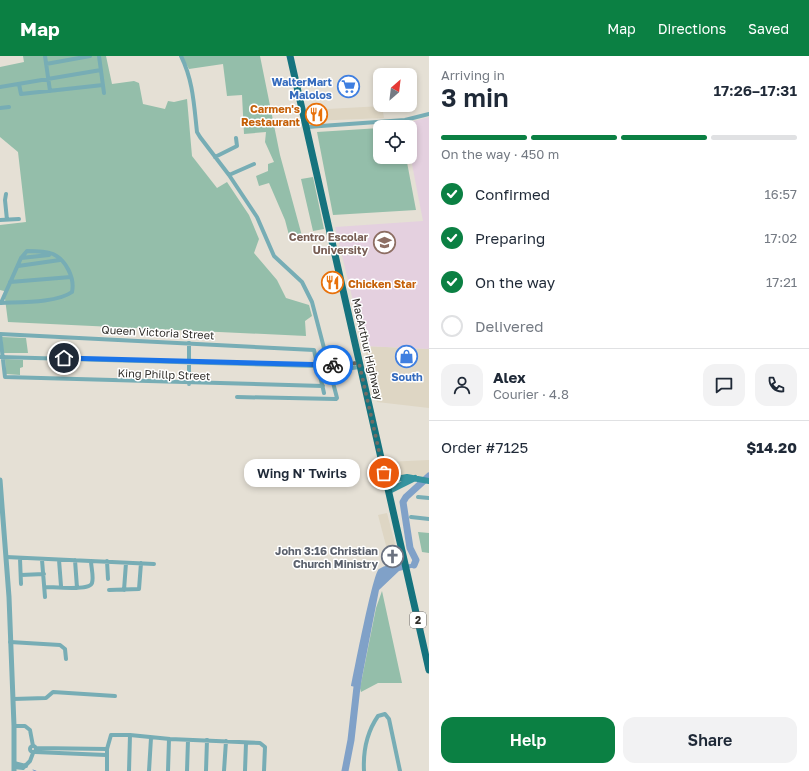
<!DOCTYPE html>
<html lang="en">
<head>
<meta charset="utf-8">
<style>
	:root { --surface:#fff; --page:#f2f2f3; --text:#1f2937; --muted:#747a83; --line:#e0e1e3; --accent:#0b8043 }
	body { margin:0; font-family:"Golos Text",sans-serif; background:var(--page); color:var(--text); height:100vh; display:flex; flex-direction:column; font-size:15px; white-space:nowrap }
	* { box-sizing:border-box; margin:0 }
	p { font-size:13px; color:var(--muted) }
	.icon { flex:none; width:22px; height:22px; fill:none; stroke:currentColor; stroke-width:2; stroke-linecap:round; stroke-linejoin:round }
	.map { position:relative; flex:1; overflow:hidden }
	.side { display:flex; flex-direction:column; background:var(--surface); width:380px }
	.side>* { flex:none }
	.needle { width:26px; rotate:28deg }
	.tools { position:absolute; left:373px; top:12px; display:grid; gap:8px }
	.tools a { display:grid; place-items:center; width:44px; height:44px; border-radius:8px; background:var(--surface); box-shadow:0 2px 6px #0003; font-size:20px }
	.pin { position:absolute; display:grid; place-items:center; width:34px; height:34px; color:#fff; margin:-17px; border:2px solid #fff; border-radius:50%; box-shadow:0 1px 4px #0007 }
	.courier { position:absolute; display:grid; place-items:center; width:40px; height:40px; margin:-20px; border:3px solid #1a73e8; border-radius:50%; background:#fff; color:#222; box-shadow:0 1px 5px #0007 }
	.bubble { position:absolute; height:28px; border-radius:12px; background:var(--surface); box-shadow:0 2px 6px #0003; font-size:13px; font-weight:600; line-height:28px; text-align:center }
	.summary em { font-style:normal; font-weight:600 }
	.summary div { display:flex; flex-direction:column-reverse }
	.summary { display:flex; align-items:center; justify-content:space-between; height:68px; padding:0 12px }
	h1 { font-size:26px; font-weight:600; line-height:30px }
	.bar { display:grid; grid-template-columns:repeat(4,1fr); gap:6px 4px; align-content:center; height:48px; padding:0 12px }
	.bar i { height:5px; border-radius:3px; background:var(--line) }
	.bar .current { background:var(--accent) }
	.bar p { grid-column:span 4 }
	.line { display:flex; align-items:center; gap:10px; padding:0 12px; border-top:1px solid var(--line) }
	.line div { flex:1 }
	.round { display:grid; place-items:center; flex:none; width:42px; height:42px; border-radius:12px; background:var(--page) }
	ol { padding:0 12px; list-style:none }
	li { display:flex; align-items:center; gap:12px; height:44px }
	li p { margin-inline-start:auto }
	li .icon { padding:4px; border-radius:50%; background:var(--accent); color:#fff; stroke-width:4 }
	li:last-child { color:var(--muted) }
	li i { width:22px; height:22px; border:2px solid var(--line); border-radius:50% }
	.cta { display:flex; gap:8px; margin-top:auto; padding:8px 12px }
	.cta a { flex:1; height:46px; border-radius:12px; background:var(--accent); color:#fff; font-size:16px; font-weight:600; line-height:46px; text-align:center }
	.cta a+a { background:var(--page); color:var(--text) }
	header { display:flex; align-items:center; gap:24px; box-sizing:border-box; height:56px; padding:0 20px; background:var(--accent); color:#fff }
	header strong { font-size:19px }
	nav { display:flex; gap:22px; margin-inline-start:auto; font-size:14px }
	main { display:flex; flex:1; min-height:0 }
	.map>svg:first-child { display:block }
	.built { fill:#ded6c4 }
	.education { fill:#e4d0df }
	.green { fill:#94beaa }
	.water { fill:#80a1c8 }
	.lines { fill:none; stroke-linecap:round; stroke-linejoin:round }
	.stream { stroke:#80a1c8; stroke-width:1 }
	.river { stroke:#80a1c8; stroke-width:7 }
	.minor { stroke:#77adb5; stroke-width:4 }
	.tertiary { stroke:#77adb5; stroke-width:5 }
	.secondary { stroke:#36949f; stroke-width:6 }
	.trunk { stroke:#15737e; stroke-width:7 }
	.done { stroke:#706d66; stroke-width:4; stroke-dasharray:0 7.2 }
	.route { stroke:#1a73e8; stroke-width:5 }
	.labels { text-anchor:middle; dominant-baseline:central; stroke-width:3; stroke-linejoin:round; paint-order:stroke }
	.shield { fill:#fff; stroke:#6f6d6b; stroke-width:1 }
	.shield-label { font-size:10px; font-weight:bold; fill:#312f2b }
	.shop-label { font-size:11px; font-weight:bold; fill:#366cbe; stroke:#fff; text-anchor:end }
	.food-label { font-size:11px; font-weight:bold; fill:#c56008; stroke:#fff; text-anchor:end }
	.education-label { font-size:11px; font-weight:bold; fill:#785e54; stroke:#fff; text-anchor:end }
	.street-label { font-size:11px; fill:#312f2b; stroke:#fff }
	.worship-label { font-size:11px; font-weight:bold; fill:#5b616d; stroke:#fff; text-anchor:end }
</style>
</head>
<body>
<header>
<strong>Map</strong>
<nav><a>Map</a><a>Directions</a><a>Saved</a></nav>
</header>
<main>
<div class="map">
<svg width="429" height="715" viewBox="0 0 429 715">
	<rect width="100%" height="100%" fill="#e5e0d5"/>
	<path class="built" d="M382 50 384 62 311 65 309 54Z
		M364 290 429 293V352L377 346Z
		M429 404V417L425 421 389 420 386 406Z
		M387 457 399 503 390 505 378 459Z"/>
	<path class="education" d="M429 61V293L364 290 335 171 423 165 410 98V71H404L403 68Z"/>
	<path class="green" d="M23 0H106L112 28 134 25 139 27 143 48 165 53 168 45 174 46 187 43 192 100 217 132 227 126 249 159 259 183 254 197 277 224 286 242 309 249 312 260 305 265 306 280 8 266 4 235 0 234V169L26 166 18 96 0 81V11L24 6Z
		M182 0H260L280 99 302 180 290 183 285 164 269 127 259 130 256 120 268 115V108L274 106 265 86 266 76 244 78 242 39 227 40 223 8 189 13Z
		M380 72V101H406L416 154 333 159 317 76Z
		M313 121 324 173 313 175 301 123Z
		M2 281 26 282 28 297H3Z
		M5 303 23 304V311L20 312V319L6 318Z
		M418 476 429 477V497L422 496Z
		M382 535 402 627H378L361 636 360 632 376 552Z"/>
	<path class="water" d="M417 501 415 511 399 515 379 534 360 632 351 630C354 616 373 516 379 513 389 506 401 509 412 508L414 502Z"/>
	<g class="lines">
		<path class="stream" d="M33 714 36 715"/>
		<path class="river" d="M414 509 416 504 410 492 403 446 406 441 429 420
			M345 715 351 684 358 622"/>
		<path class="minor" d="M45 0 50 35
			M99 0 104 37
			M181 0C193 24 194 49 197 76L200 81 229 119 257 161 274 200 302 226 312 246 337 342 336 343 237 341
			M46 8 90 0
			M19 28 21 38 103 29
			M0 31 101 14
			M0 52 9 51
			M307 71 405 64 429 58
			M215 101 237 90 236 82
			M229 119 254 108
			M6 138 5 144 7 164
			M0 164 19 163
			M21 202 49 199
			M18 210 60 204
			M10 226 71 221
			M0 247H1C20 246 57 247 72 236 75 222 66 204 53 198 45 195 36 195 27 195L21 202 1 247
			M0 301 318 310 359 307
			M328 310 336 314 360 311
			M189 328V287
			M323 330 5 321 0 278 314 294C317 309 321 323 324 337
			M418 441 429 442
			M411 461 429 463
			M6 501 154 508
			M20 503 21 528
			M42 504 45 541
			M59 504 61 530
			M75 504 77 532
			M107 505 108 523
			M21 519 44 518
			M45 531C54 531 90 535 92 527 94 521 91 511 91 505
			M109 534 139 533 141 507
			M124 534 126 507
			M10 586 60 589 65 593 66 603
			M13 643 46 642 53 636 115 640
			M14 670H25L30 674 33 690
			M30 693a3 3 0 1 1 6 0a3 3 0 1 1-6 0Z
			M36 692 107 693
			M35 696 106 699
			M14 707 26 710
			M14 711 23 712 30 705 33 697
			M107 715V693L111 679H130L170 683 260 687 265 691 264 715
			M129 715 130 679
			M149 715 151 682
			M168 715 169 683
			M187 715 188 684
			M206 715 207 684
			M224 715 226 685
			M245 715 246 687
			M364 715C363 696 367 676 378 660L385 658 389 663 400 715"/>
		<path class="tertiary" d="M0 424 9 541 14 670V715"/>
		<path class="secondary" d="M386 425 407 421 429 425
			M389 435 415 422"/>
		<path class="trunk" d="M290 0 429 614"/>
	</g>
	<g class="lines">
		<path class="done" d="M333 309 359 307 384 417"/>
		<path class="route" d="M64 302 333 309"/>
	</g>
	<defs>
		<symbol id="supermarket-ring" viewBox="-11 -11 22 22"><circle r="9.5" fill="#fff" stroke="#3f7fe0" stroke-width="1.5"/><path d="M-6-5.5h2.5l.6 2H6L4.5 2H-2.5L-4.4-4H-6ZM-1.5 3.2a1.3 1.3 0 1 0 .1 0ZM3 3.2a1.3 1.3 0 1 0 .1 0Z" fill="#3f7fe0"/></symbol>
		<symbol id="restaurant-ring" viewBox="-11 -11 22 22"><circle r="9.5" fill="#fff" stroke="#e8710a" stroke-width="1.5"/><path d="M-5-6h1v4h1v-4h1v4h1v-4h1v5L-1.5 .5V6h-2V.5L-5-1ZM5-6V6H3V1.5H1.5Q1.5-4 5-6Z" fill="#e8710a"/></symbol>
		<symbol id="university-ring" viewBox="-11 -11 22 22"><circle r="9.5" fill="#fff" stroke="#8d6e63" stroke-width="1.5"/><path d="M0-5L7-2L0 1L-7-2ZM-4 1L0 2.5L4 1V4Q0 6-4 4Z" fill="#8d6e63"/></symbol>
		<symbol id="shop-ring" viewBox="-11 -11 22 22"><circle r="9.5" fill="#fff" stroke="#3f7fe0" stroke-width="1.5"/><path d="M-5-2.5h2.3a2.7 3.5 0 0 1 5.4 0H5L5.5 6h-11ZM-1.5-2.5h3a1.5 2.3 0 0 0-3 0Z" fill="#3f7fe0"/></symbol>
		<symbol id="church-ring" viewBox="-11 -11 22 22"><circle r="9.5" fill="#fff" stroke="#6b7280" stroke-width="1.5"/><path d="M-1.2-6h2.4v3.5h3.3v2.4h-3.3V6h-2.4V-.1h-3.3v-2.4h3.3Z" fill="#6b7280"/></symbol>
	</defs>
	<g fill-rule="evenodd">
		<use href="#supermarket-ring" x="336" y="18" width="25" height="25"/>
		<use href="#restaurant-ring" x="304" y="46" width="25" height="25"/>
		<use href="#university-ring" x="372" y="174" width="25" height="25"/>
		<use href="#restaurant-ring" x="320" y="214" width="25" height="25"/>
		<use href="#shop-ring" x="394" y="288" width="25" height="25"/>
		<use href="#church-ring" x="380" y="488" width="25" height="25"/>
	</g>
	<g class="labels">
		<rect class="shield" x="410" y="556" width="16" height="16" rx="3"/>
		<g class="shield-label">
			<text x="418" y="564">2</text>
		</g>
		<g class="shop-label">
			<text x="332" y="25">WalterMart<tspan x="332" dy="13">Malolos</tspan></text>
			<text x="407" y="320" text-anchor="middle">South</text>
		</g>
		<g class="food-label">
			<text x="300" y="52">Carmen's<tspan x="300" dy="13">Restaurant</tspan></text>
			<text x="348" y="227" text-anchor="start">Chicken Star</text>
		</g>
		<g class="education-label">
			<text x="368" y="180">Centro Escolar<tspan x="368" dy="13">University</tspan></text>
		</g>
		<g class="street-label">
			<text transform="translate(158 276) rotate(3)">Queen Victoria Street</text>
			<text transform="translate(368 293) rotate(77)">MacArthur Highway</text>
			<text transform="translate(164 318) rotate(2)">King Phillp Street</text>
		</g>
		<g class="worship-label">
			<text x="378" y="494">John 3:16 Christian<tspan x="378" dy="13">Church Ministry</tspan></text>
		</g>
	</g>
</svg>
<div class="tools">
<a><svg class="needle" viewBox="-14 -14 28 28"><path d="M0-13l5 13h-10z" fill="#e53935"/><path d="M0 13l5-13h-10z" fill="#747a83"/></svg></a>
<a><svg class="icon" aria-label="locate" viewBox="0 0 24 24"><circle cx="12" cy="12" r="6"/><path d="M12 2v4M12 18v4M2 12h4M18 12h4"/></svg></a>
</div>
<div class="pin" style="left:384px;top:417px;background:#ea580c"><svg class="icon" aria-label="bag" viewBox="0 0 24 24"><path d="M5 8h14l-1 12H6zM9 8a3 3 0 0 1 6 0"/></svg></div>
<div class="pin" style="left:64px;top:302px;background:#1f2937"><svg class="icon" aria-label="home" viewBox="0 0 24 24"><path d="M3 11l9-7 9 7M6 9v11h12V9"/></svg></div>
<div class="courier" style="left:333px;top:309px"><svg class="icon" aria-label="bike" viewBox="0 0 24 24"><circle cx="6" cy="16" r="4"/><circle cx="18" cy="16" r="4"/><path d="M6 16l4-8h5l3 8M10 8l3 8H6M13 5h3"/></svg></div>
<div class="bubble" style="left:244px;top:403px;width:116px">Wing N' Twirls</div>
</div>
<section class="side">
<div class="summary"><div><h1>3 min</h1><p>Arriving in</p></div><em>17:26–17:31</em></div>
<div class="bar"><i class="current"></i><i class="current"></i><i class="current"></i><i></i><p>On the way · 450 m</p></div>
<ol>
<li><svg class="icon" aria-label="check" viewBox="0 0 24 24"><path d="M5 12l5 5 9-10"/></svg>Confirmed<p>16:57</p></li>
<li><svg class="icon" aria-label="check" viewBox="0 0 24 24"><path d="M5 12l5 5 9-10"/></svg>Preparing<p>17:02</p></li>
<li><svg class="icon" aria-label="check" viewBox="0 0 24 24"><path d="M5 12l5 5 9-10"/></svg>On the way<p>17:21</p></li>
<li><i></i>Delivered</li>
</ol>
<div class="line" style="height:72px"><a class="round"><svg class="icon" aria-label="person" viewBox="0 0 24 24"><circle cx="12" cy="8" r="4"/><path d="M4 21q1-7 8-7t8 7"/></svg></a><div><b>Alex</b><p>Courier · 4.8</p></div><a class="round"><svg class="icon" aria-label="chat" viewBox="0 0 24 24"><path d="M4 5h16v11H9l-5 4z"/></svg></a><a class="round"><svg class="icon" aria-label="phone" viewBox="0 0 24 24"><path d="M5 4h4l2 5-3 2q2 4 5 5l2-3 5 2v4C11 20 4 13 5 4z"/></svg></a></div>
<div class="line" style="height:52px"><div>Order #7125</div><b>$14.20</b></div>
<div class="cta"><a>Help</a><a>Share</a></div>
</section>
</main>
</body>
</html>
